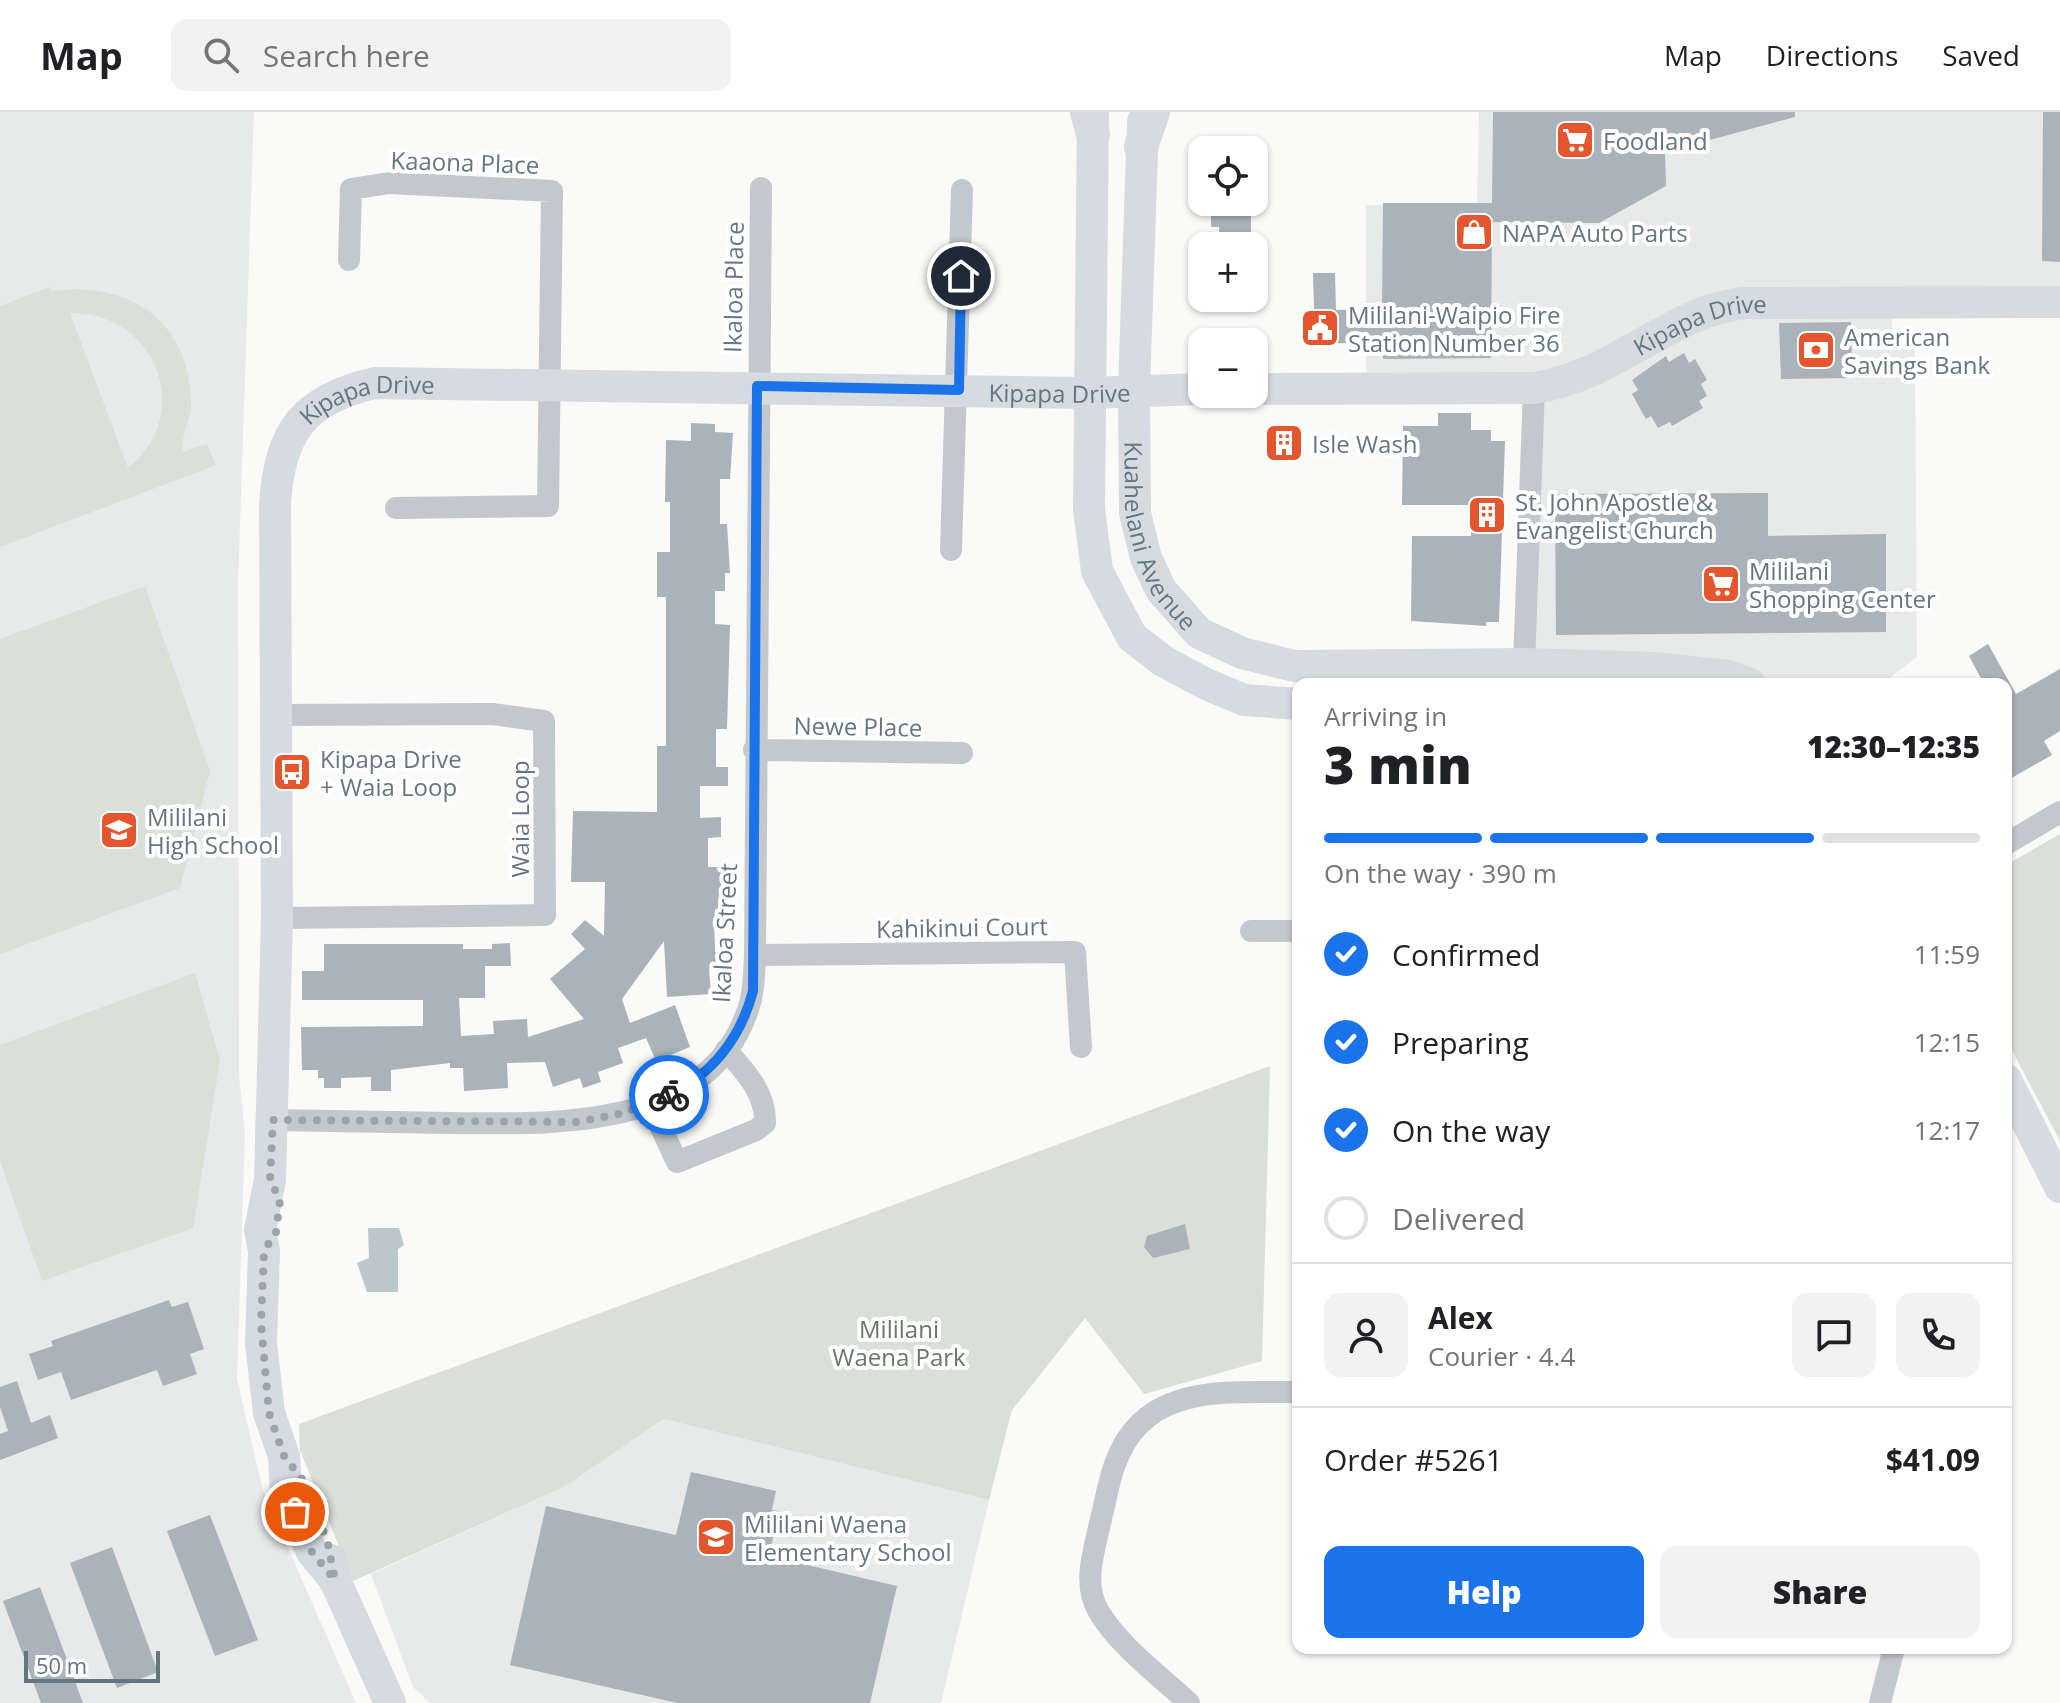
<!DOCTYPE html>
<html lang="en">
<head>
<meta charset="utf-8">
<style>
	:root { --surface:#fff; --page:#f2f2f2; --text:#202124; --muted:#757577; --line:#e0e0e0; --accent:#1a73e8 }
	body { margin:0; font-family:"Open Sans",sans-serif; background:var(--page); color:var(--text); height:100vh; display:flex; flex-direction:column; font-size:30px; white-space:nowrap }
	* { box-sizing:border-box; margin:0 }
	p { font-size:26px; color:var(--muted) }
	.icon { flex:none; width:44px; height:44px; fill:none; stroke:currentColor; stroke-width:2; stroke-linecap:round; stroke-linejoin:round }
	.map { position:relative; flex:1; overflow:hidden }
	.side { position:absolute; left:1292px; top:566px; width:720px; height:976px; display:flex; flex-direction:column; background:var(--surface); border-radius:16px; box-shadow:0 2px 6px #0004 }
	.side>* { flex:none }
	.fabs { position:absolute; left:1188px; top:24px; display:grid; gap:16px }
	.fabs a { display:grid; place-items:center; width:80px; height:80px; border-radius:16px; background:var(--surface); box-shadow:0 2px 6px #0004; font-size:40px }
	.scale { position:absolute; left:24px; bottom:20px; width:136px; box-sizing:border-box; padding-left:8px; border:4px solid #657683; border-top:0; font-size:22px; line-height:28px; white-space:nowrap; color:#657683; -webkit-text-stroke:6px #fff; paint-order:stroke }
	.pin { position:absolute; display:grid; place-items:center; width:68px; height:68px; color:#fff; margin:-34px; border:4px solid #fff; border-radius:50%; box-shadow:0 2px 8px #0007 }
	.courier { position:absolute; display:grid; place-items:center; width:80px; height:80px; margin:-40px; border:6px solid #1a73e8; border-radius:50%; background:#fff; color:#222; box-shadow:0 2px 10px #0007 }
	.headline em { font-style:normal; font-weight:800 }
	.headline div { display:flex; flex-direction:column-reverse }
	.headline { display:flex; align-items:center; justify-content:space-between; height:136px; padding:0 32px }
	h1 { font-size:52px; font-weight:800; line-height:60px }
	.bar { display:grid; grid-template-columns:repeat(4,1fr); gap:12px 8px; align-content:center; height:96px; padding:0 32px }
	.bar i { height:10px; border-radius:6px; background:var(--line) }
	.bar .selected { background:var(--accent) }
	.bar p { grid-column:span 4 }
	.line { display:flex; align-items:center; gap:20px; padding:0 32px; border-top:2px solid var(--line) }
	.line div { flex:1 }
	.round { display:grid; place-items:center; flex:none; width:84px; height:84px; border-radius:16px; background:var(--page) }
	ol { padding:0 32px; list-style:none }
	li { display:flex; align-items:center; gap:24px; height:88px }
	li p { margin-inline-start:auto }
	li .icon { padding:8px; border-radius:50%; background:var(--accent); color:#fff; stroke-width:4 }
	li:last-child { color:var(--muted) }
	li i { width:44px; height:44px; border:4px solid var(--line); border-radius:50% }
	.primary-button { display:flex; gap:16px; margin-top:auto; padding:16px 32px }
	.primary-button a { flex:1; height:92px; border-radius:16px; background:var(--accent); color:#fff; font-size:32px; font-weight:800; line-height:92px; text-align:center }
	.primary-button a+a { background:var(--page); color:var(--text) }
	header { display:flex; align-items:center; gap:48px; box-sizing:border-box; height:112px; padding:0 40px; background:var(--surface); border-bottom:2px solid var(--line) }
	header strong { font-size:38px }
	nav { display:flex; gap:44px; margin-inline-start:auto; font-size:28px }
	.search { width:560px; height:72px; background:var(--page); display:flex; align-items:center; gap:20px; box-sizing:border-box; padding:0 28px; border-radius:16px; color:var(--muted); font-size:30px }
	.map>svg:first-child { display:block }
	.built { fill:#e8e9e9 }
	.green { fill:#dadfd7; fill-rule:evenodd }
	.water { fill:#bbc7cb }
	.building { fill:#aab3b9 }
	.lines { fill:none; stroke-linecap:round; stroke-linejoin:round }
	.street { stroke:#c3c8cc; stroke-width:22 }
	.secondary { stroke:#d6dbdf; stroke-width:32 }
	.primary { stroke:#d6dbdf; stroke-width:34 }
	.done { stroke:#99a4ac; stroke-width:8; stroke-dasharray:0 14.4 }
	.route { stroke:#1a73e8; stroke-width:10 }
	.labels { text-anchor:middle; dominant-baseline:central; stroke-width:8; stroke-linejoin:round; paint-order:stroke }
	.poi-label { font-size:24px; fill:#657683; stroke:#fff; text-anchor:start }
	.street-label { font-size:24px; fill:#657683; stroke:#fff }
	.park-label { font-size:24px; fill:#687a64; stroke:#fff }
</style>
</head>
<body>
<header>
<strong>Map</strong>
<div class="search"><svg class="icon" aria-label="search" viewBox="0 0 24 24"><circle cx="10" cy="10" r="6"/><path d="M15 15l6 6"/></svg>Search here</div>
<nav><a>Map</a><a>Directions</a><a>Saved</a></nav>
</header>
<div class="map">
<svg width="2060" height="1591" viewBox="0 0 2060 1591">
	<rect width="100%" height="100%" fill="#fafaf8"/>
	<path class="built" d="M0 0H254L238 472 239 964 245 1020 237 1267 263 1379 356 1591H0Z
		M1479 0H2060V190L1892 191V236H1915L1917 545 1890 566 1865 572H1750L1524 552 1533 276 1366 277V93H1477Z
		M664 1307 989 1388 941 1591H430L413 1575 371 1462 564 1375Z"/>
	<path class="green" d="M50 175 52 179C131 168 191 211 191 293 191 308 179 328 183 340L207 332 216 353 0 435V194ZM70 201C154 199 197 300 128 356Z
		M145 474 210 659 180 776 0 842V527Z
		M2060 722V1029L2006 927V753Z
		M195 861 220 949 193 1116 42 1169 0 1049V933Z
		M1270 954 1262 1249 1144 1282 1085 1206 1012 1298 989 1388 664 1307 564 1375 353 1469 300 1338 299 1312Z"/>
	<path class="water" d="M368 1116H399L404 1133 398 1137V1180H367L357 1151 369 1146Z"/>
	<path class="building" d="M1493 0H1795V5L1665 40 1666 74 1599 111 1492 110 1491 246 1383 247V230L1315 232 1313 161H1335L1336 198 1382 197 1383 91H1492Z
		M2043 0H2060V150L2042 149Z
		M1211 90H1251V134H1219V115H1211Z
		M1851 210 1852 266 1781 267 1779 211Z
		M1684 241 1689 251 1695 247 1707 268 1701 272 1707 284 1699 289 1703 296 1672 314 1670 310 1658 316 1651 304 1646 307 1632 282 1638 278 1632 268 1666 244 1669 250Z
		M1438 301H1471V318H1491V329H1505L1499 510H1486V514L1411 509 1412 424H1471V393H1402L1403 314H1438Z
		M691 311 715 312V320L733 321 730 367H720V412H727L730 461H725V479H715V512L730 513 727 617H716V655H728V674H700V706L721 705V725L708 726V755H725L722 807H714L715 840H722L721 857H709L711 882 667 885 664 829 622 887 630 911 675 893 690 935 656 949 646 926 618 936 623 951 598 960 601 970 583 976 580 966 553 975 545 950 507 951 508 976 464 979 463 956H450V951L391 958V979H371V965L341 966V976H324V966H318V958H302L301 915 423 914V888H302V859H324V832H463V837H492V832L510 831 511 854H485V886H459L461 924 494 922 493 909 527 907 528 925 584 907 550 867 585 837 571 822 585 808 604 824 605 770H571L573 699 657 700V634H666V485H657V440H670V390H665L666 328 691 329Z
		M1277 315H1292V347H1277Z
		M1768 381V424L1886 422V520L1556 523 1555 382Z
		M1988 532 2016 582 2060 557V619L2044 629 2052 643 2006 669V572H1984L1969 544Z
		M1185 1112 1190 1137 1153 1146 1144 1135 1147 1124Z
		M169 1188 172 1195 188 1190 204 1237 190 1242 197 1262 163 1274 157 1258 71 1288 61 1260 38 1268 29 1242 53 1234 51 1229Z
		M17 1269 31 1311 50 1303 58 1326 0 1348V1322L8 1319 0 1295V1275Z
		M691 1360 776 1379 772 1398 779 1399 769 1444 897 1474 870 1591H677L510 1553 546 1394 676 1423Z
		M210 1403 258 1528 215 1544 167 1419Z
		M112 1435 158 1560 117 1576 70 1451Z
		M40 1475 83 1591H41L3 1489Z"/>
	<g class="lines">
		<path class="street" d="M349 148 351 77 389 71 552 79 548 394 396 396
			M951 438 962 78
			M1526 572 1524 552 1534 276
			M754 638 962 641
			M2006 732 2060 700
			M277 806 545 803 544 609 492 602 278 603
			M1251 819H1298
			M755 843 1075 840 1081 935
			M650 992 677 1050 756 1018 765 1011C766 981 745 959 726 938
			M273 1008C332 1009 391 1010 450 1011 550 1012 703 1019 746 903 754 884 754 863 755 843L761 76
			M1189 1591C1159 1563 1120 1535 1099 1500 1082 1472 1094 1440 1100 1411 1105 1392 1108 1371 1115 1352 1144 1269 1229 1281 1298 1280
			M1880 1591 1894 1536"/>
		<g class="secondary">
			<path d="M1093 0 1089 397 1097 459 1132 525 1163 549 1206 572 1244 588 1298 592"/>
			<path id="s1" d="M1143 10 1134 277 1135 401 1146 446 1161 478 1199 521 1242 541 1294 554 1524 552 1655 556 1728 564 1750 572"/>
			<path id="s2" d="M1254 277 1534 276C1613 265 1669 200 1743 191L2060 190"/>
			<path d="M2006 968 2060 1075"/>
			<path d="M331 1448 335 1468 390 1591"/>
			<path id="s3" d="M335 1468 312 1440 286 1381 284 1344 269 1301 261 1231 264 1139 260 1118 270 1068 277 806 275 393C279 321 303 287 375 271L1089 281 1202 277"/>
		</g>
		<path class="primary" d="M1087 0 1093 22
			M1141 35 1153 0"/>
	</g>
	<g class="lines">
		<path class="done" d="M295 1400 312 1440 335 1468 328 1432 307 1374 284 1344 269 1301 261 1211 264 1139 276 1120 280 1088 270 1068 273 1008 578 1010 623 1001 669 983"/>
		<path class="route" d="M669 983C713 962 741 925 753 879L757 274 959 278 961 164"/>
	</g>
	<defs>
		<symbol id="supermarket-square" viewBox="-11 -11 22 22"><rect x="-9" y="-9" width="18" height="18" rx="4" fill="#e4572e" stroke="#fff"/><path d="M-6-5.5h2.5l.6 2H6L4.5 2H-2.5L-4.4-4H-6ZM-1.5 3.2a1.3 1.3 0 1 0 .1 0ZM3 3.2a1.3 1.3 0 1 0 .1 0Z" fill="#fff"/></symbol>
		<symbol id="shop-square" viewBox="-11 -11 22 22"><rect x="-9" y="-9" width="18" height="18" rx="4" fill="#e4572e" stroke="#fff"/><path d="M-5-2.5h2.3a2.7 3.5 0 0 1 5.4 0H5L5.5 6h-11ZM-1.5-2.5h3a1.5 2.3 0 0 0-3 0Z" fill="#fff"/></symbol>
		<symbol id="civic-square" viewBox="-11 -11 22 22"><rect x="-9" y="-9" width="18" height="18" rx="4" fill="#e4572e" stroke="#fff"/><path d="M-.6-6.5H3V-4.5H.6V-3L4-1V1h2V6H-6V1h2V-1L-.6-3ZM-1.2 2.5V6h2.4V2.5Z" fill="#fff"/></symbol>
		<symbol id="bank-square" viewBox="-11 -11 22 22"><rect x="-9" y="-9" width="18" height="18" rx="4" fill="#e4572e" stroke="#fff"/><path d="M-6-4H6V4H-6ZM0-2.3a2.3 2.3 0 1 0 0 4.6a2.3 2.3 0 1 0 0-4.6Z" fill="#fff"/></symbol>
		<symbol id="building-square" viewBox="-11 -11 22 22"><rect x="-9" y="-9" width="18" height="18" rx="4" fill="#e4572e" stroke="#fff"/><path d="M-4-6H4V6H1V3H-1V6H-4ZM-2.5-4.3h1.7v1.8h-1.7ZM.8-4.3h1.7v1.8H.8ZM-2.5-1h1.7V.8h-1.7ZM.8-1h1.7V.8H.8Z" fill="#fff"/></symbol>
		<symbol id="bus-square" viewBox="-11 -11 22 22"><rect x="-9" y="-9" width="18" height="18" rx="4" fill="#e4572e" stroke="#fff"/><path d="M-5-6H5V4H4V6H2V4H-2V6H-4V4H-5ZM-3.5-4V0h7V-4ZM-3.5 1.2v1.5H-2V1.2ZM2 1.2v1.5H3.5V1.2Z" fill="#fff"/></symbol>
		<symbol id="school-square" viewBox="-11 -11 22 22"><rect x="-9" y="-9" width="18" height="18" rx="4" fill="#e4572e" stroke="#fff"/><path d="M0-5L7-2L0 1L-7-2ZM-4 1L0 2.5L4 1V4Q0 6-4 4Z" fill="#fff"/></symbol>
	</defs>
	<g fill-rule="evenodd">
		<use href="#supermarket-square" x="1553" y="6" width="44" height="44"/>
		<use href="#shop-square" x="1452" y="98" width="44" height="44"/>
		<use href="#civic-square" x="1298" y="194" width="44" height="44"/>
		<use href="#bank-square" x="1794" y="216" width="44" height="44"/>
		<use href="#building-square" x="1262" y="309" width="44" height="44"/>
		<use href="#building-square" x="1465" y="381" width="44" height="44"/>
		<use href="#supermarket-square" x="1699" y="450" width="44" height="44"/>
		<use href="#bus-square" x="270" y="638" width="44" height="44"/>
		<use href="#school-square" x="97" y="696" width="44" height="44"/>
		<use href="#school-square" x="694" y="1403" width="44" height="44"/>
	</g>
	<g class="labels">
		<g class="poi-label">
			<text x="1603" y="28">Foodland</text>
			<text x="1502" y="120">NAPA Auto Parts</text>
			<text x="1348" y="202">Mililani-Waipio Fire<tspan x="1348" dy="28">Station Number 36</tspan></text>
			<text x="1844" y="224">American<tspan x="1844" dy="28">Savings Bank</tspan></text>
			<text x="1312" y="331">Isle Wash</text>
			<text x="1515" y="389">St. John Apostle &amp;<tspan x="1515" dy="28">Evangelist Church</tspan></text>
			<text x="1749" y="458">Mililani<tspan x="1749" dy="28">Shopping Center</tspan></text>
			<text x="320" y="646">Kipapa Drive<tspan x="320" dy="28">+ Waia Loop</tspan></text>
			<text x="147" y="704">Mililani<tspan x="147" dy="28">High School</tspan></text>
			<text x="744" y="1411">Mililani Waena<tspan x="744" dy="28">Elementary School</tspan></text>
		</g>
		<g class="street-label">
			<text transform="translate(465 50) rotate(2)">Kaaona Place</text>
			<text transform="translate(733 175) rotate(-89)">Ikaloa Place</text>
			<text stroke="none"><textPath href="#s2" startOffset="460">Kipapa Drive</textPath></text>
			<text stroke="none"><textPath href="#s3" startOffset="1952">Kipapa Drive</textPath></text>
			<text stroke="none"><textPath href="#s3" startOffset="1256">Kipapa Drive</textPath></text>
			<text stroke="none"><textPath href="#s1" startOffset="420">Kuahelani Avenue</textPath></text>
			<text transform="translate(858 614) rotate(1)">Newe Place</text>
			<text transform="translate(519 707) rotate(-90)">Waia Loop</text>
			<text transform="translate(962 815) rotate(-1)">Kahikinui Court</text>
			<text transform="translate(724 821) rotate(-87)">Ikaloa Street</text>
		</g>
		<g class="park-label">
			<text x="899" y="1216">Mililani<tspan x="899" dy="28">Waena Park</tspan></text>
		</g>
	</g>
</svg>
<div class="fabs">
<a><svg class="icon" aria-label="locate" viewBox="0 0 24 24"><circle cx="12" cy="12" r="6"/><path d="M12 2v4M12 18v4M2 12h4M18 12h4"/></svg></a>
<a>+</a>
<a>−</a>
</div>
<div class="scale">50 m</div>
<div class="pin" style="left:295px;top:1400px;background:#ea580c"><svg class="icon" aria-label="bag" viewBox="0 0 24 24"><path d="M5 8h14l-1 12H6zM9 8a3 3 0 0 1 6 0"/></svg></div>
<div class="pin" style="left:961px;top:164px;background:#1f2937"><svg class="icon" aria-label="home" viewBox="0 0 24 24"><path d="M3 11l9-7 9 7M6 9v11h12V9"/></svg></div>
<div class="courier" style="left:669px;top:983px"><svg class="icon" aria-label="bike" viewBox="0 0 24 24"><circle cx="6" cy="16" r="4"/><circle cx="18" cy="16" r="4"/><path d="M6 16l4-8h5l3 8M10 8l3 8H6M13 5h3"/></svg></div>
<section class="side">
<div class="headline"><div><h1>3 min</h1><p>Arriving in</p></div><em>12:30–12:35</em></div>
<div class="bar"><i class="selected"></i><i class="selected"></i><i class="selected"></i><i></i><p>On the way · 390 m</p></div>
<ol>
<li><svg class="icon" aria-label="check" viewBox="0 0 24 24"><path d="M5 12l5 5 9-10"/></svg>Confirmed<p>11:59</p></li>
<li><svg class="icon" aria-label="check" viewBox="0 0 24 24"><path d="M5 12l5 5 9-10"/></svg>Preparing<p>12:15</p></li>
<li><svg class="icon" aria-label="check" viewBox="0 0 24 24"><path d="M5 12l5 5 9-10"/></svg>On the way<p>12:17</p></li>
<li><i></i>Delivered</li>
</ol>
<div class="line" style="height:144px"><a class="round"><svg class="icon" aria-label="person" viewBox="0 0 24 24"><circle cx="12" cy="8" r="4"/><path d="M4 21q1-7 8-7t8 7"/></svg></a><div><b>Alex</b><p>Courier · 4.4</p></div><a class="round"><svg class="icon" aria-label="chat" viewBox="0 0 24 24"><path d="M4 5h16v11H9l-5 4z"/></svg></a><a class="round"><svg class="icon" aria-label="phone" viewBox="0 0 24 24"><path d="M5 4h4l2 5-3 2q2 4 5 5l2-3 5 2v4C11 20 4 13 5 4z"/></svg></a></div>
<div class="line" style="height:104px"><div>Order #5261</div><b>$41.09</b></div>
<div class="primary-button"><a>Help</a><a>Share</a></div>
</section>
</div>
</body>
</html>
